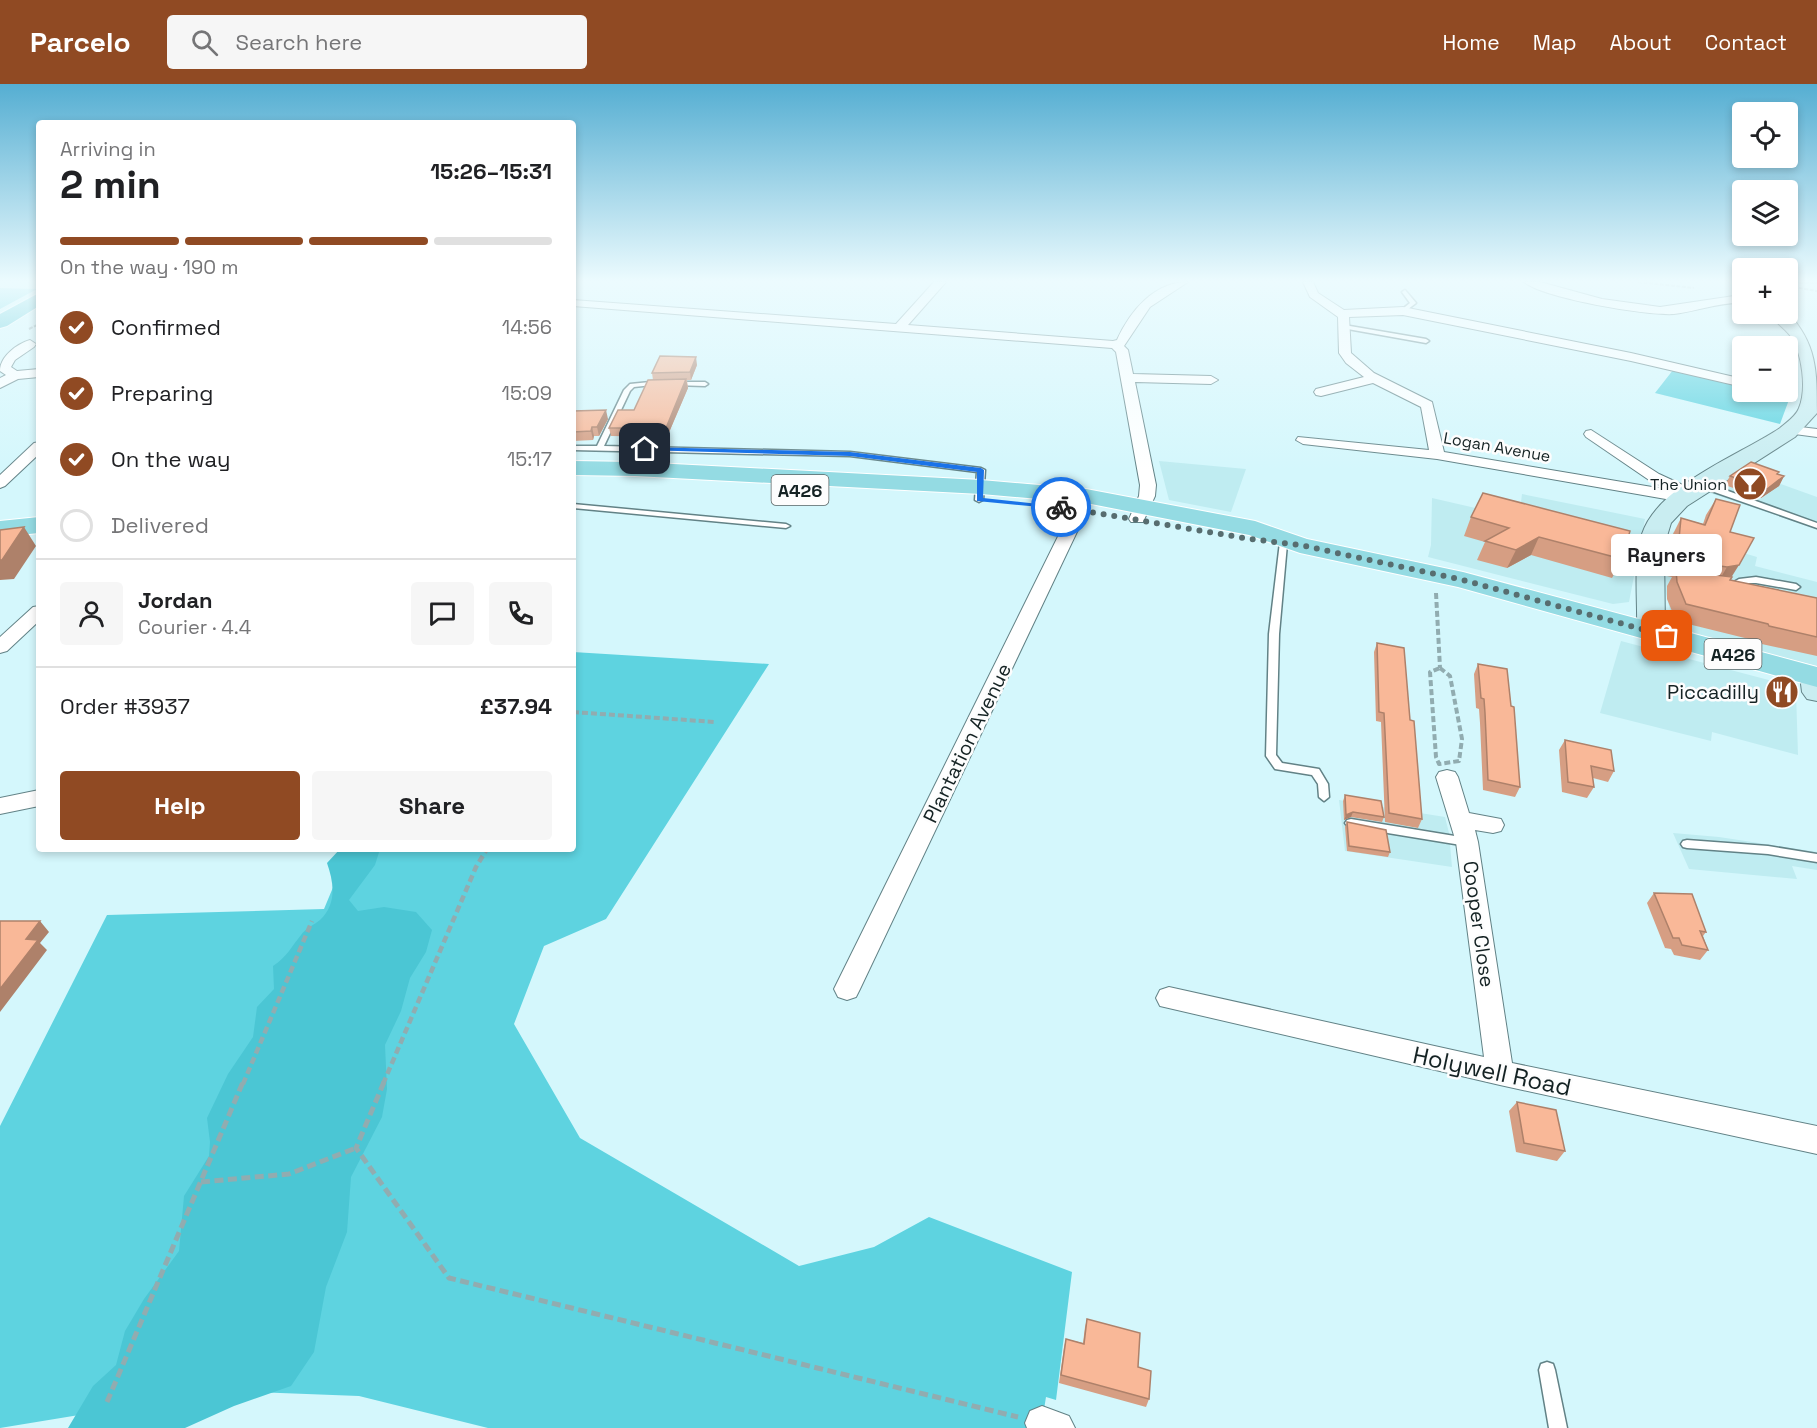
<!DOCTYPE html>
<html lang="en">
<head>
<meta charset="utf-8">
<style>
	:root { --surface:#fff; --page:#f6f6f6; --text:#202124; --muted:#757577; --line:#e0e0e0; --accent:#904a23 }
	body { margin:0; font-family:"Space Grotesk",sans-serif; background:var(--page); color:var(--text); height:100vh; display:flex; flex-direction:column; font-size:22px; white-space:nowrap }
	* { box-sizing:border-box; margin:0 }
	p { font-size:20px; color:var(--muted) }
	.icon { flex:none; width:33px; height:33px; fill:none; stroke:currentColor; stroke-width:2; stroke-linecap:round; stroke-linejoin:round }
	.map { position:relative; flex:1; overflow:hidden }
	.side { position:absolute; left:36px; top:36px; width:540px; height:732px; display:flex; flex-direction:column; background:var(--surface); border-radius:6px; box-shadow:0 3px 9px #0003 }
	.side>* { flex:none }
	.controls { position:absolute; left:1732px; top:18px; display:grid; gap:12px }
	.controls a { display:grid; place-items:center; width:66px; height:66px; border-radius:6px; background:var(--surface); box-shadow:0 3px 9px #0003; font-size:30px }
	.pin { position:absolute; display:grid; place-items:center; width:51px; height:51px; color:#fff; margin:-26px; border-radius:12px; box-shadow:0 3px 9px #0006 }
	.courier { position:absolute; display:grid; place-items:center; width:60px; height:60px; margin:-30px; border:4px solid #1a73e8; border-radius:50%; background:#fff; color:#222; box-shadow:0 2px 8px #0007 }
	.bubble { position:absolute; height:42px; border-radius:6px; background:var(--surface); box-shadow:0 3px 9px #0003; font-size:20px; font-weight:600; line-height:42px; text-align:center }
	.head em { font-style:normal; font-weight:600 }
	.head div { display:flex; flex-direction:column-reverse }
	.head { display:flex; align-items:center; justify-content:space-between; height:102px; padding:0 24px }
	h1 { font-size:39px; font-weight:600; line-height:45px }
	.bar { display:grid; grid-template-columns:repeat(4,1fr); gap:9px 6px; align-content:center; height:72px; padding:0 24px }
	.bar i { height:8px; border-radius:4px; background:var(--line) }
	.bar .on { background:var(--accent) }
	.bar p { grid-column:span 4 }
	.line { display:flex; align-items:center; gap:15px; padding:0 24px; border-top:2px solid var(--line) }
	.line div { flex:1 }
	.round { display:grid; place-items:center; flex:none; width:63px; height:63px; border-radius:6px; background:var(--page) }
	ol { padding:0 24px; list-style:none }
	li { display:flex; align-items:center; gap:18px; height:66px }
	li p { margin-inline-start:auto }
	li .icon { padding:6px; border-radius:50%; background:var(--accent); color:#fff; stroke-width:4 }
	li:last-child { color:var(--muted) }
	li i { width:33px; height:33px; border:3px solid var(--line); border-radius:50% }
	.primary-button { display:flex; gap:12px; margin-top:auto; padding:12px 24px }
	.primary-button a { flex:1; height:69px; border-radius:6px; background:var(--accent); color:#fff; font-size:24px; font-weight:600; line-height:69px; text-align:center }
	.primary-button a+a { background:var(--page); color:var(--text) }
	header { display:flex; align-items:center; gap:36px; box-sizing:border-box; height:84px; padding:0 30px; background:var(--accent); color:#fff }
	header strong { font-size:28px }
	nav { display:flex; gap:33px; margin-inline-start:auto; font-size:21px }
	.search { width:420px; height:54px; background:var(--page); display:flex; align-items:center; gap:15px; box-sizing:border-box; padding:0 21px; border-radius:6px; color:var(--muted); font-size:22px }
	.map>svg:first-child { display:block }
	.built { fill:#bfecf1 }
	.green { fill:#5ed3e0 }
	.forest { fill:#4bc6d4 }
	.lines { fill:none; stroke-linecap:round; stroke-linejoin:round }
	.lane-casing { stroke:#628286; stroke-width:3 }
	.street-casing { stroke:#628286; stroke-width:2 }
	.secondary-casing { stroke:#628286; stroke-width:2 }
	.primary-casing { stroke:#fff; stroke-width:2 }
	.highway-casing { stroke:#fff; stroke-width:2 }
	.path-far3 { stroke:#91acb0; stroke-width:2; stroke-dasharray:4 1.5; stroke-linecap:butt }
	.path-far2 { stroke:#91acb0; stroke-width:4; stroke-dasharray:6 3; stroke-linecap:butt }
	.path-far1 { stroke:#91acb0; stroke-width:4.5; stroke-dasharray:7 4; stroke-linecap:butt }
	.path { stroke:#91acb0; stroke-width:5; stroke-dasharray:9 4.5; stroke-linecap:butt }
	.lane { fill:#fff; fill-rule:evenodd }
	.street { fill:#fff; fill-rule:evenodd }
	.secondary { fill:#c9edf1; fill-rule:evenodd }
	.primary { fill:#94dbe3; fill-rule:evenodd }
	.highway { fill:#4cc3d1; fill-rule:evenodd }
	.wall { fill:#d69e83 }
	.shaded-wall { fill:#ae816a }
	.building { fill:#f9b898; stroke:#ae816a; stroke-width:1.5 }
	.route { fill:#1a73e8 }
	.done { stroke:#576d6f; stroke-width:6; stroke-dasharray:0 10.8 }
	.labels { text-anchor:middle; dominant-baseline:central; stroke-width:5; stroke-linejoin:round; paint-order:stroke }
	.far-street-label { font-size:16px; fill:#142223; stroke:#fdfdfd }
	.far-poi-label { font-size:16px; fill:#142223; stroke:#fdfdfd; text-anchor:end }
	.shield { fill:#fdfdfd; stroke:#5a6464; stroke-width:1.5 }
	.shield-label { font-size:18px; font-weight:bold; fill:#142223 }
	.poi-label { font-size:20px; fill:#142223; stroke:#fdfdfd; text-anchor:end }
	.street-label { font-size:20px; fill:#142223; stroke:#fdfdfd }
	.near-street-label { font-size:24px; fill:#142223; stroke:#fdfdfd }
</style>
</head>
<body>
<header>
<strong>Parcelo</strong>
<div class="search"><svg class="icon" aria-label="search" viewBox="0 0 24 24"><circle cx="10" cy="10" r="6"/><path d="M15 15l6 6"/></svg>Search here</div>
<nav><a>Home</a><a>Map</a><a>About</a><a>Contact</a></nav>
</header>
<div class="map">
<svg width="1817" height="1344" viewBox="0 0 1817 1344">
	<rect width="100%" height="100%" fill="#d4f7fc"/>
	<path class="built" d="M1159 377 1246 385 1231 428 1169 416Z
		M1744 387 1817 413V445L1707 408Z
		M1522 410 1645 435 1629 518 1613 520 1428 473 1431 461 1432 414 1519 434Z
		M1673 448 1757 473 1755 482 1817 498V582L1702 553 1681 542 1671 530 1664 502Z
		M1621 557 1784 600 1796 608 1798 671 1712 648 1711 657 1600 629Z
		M1339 716 1445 733 1449 749 1452 783 1345 767Z
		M1673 749 1719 753 1817 768V786L1792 782 1797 795 1689 785Z"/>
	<path class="green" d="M0 204 37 205 0 225Z
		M1673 286 1743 302V308H1767L1790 313 1780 340 1655 309Z
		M573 568 769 580 606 835 544 862 514 940 580 1054 799 1182 874 1163 929 1133 1072 1188 1056 1316 1046 1313 1041 1344H488L359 1312 225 1307 0 1344V1042L107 831 324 825 349 765H573Z"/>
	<path class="forest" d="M340 765H380L375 781 349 816 358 827 384 823 416 828 432 846 426 868 410 894 401 927 385 961 387 1005 382 1033 351 1093 347 1148 326 1203 314 1268 291 1302 234 1322 185 1344H68L93 1302 116 1281 125 1247 144 1215 179 1167 184 1112 209 1072 210 1058 207 1034 228 990 253 953 257 923 274 905 273 882C286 874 292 862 301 851 306 844 314 841 320 836 337 820 334 799 327 779Z"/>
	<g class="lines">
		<defs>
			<path id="lane" d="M1405 206 1416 219 1403 229 1400 227 1410 219 1402 208Z
				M1344 241 1426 255 1429 257 1426 259 1342 244 1341 243Z
				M660 297 663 299 662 300 634 303 630 307 604 362 850 368 981 384 985 386 983 416 979 418 975 416 977 388 850 372 573 366V362H597L624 306 630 300Z
				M675 298H705L708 300 705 302 673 301V299Z
				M1700 399H1706L1817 439V444L1700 403Z
				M573 420 786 440 790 442 786 444 573 424Z
				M1280 458H1283L1287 460 1279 550 1276 671 1282 679 1319 685 1328 700 1329 713 1324 717 1319 713 1318 700 1312 691 1275 685 1266 672 1269 550Z
				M1756 493 1796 500 1800 503 1796 506 1756 499H1744L1729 506 1725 503 1739 495Z
				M1351 735 1467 754 1471 755 1473 758 1471 761 1467 762 1351 743 1347 742 1345 739 1347 736Z
				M1687 756 1768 762 1817 770V778L1768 770 1687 764 1683 763 1681 760 1683 757Z
				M1547 1278 1553 1280 1555 1286 1567 1344H1549L1539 1286 1541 1280Z"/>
			<path id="street" d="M934 198H946L908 241 1113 257 1117 256C1130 227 1154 198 1188 198L1150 223 1124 262 1128 266 1133 290 1211 292 1218 296 1211 300 1135 298 1156 401 1155 412 1143 438H1131L1129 435 1139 412 1140 401 1116 268 1112 264 573 222V216L896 240Z
				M1303 198H1313L1318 209 1344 226 1403 223 1631 269 1743 295V303L1631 277 1403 231 1349 233 1351 269 1374 289 1432 318 1444 368 1670 406 1649 396 1586 353 1584 350 1586 347 1591 346 1659 390 1685 402 1688 405 1684 409 1691 413 1683 418 1437 375 1303 360 1296 356 1298 353 1429 366 1421 323 1373 299 1321 312 1316 311 1314 308 1316 305 1364 293 1346 279 1339 269 1338 233 1310 213Z
				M1524 198H1540L1602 215 1660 223 1734 212 1743 213V219C1719 218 1698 227 1674 230 1647 232 1543 214 1524 198Z
				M30 256 36 260 34 263 15 276 11 283 17 287 39 285V293L18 295 0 304V294L6 291 0 287C0 272 17 260 30 256Z
				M1792 342 1817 345V353L1787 349 1785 346Z
				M39 358V370L5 402 0 404V391L34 359Z
				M1086 407 1094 412 860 905 856 913 847 916 838 913 834 905 1078 412Z
				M39 522V537L7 567 0 569V553L33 523Z
				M1447 686 1455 688 1458 693 1469 729 1501 735 1504 741 1501 747 1493 749 1475 746 1478 758 1512 979 1817 1042V1070L1500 1001 1160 922 1156 914 1160 906 1169 903 1484 973 1456 758 1436 693 1439 688Z
				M39 706V722L0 730V714Z
				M1042 1322 1069 1332 1075 1344H1027L1025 1339 1030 1327Z"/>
			<path id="secondary" d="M1788 229C1817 260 1817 287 1817 329L1795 353 1687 422 1671 439 1664 462 1665 547 1661 553 1651 555 1641 553 1637 547C1638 516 1633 480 1642 450 1658 401 1740 371 1780 344 1787 338 1796 332 1799 324 1807 305 1802 271 1792 254 1786 245 1776 239 1769 230Z
				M1814 583 1817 584V617L1807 615 1802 608 1800 592 1804 586Z"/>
			<path id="primary" d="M573 377 635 378 981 396 1086 405 1255 437 1307 455 1463 488 1817 583V603L1458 503 1300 469 1249 451 1086 419 981 410 635 392 573 391Z
				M39 433V449L0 453V437Z"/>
			<path id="highway" d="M39 209V222L7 242 0 244V230Z"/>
		</defs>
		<use href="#lane" class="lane-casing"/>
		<use href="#street" class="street-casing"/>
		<use href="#secondary" class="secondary-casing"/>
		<use href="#primary" class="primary-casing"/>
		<use href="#highway" class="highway-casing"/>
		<path class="path-far3" d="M1638 198 1694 204
			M1788 199H1817
			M1788 202 1817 207
			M29 245 39 240
			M1780 308 1791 310"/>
		<path class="path-far2" d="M1436 509 1440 584
			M1440 584 1450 592 1462 655 1459 677 1439 680 1436 673 1430 588Z
			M573 628 715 638"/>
		<path class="path-far1" d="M243 1000 312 837
			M383 1000 476 783 487 765"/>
		<path class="path" d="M384 998 356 1064 449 1194 1018 1333
			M201 1098 289 1090 356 1064
			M107 1318 243 998"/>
		<use href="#lane" class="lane"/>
		<use href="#street" class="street"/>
		<use href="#secondary" class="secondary"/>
		<use href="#primary" class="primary"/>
		<use href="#highway" class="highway"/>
	</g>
	<path class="wall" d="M697 281 691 296H687L688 304 667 353 611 352 609 344 634 326 653 296 652 289Z
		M573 327 608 335 599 352H594L593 356 573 357Z
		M1778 390 1784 392 1779 402 1761 414 1725 401 1730 392Z
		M1716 415 1730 448 1731 493 1730 496 1817 514V572L1757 559V557L1676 537 1667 515V502L1672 493 1667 492 1673 450 1681 434 1703 440 1706 431Z
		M1471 433 1622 475 1612 494 1531 471 1507 484 1477 476 1485 458 1464 452Z
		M1377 559 1410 636 1422 735 1418 744 1385 738 1381 638 1376 637 1374 568Z
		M1478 580 1520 703 1515 713 1483 706 1480 639 1479 625 1476 624 1474 590Z
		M1565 656 1614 687 1608 698 1593 694 1594 703 1587 714 1562 708 1559 666Z
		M1345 711 1384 733 1382 738 1351 733 1344 736 1343 717Z
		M1347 738 1390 768 1388 773 1347 767 1345 743Z
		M1654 809 1706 848 1703 852 1708 866 1700 876 1674 871 1671 865 1665 864 1647 819Z
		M1517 1018 1565 1067 1557 1077 1516 1068 1509 1027Z
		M1087 1235 1138 1283 1149 1315 1146 1323 1059 1299 1064 1263 1066 1255 1083 1259 1085 1243Z"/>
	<path class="shaded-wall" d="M696 273 697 281 691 296 690 288Z
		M686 295 688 304 667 353 666 344Z
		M606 326 608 335 599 352 597 343Z
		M592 343 594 352 593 356 591 347Z
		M1784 392 1779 402 1761 414 1767 405Z
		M24 443 36 462 14 495 0 496V476Z
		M1539 453 1531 471 1507 484 1516 466Z
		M1739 481 1729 497 1717 500 1727 483Z
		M1353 728 1351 733 1344 736 1346 731Z
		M40 837 49 848 40 859 47 866 0 928V905L26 855Z"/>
	<path class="building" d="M660 272 696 273 690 288 652 289Z
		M686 295 666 344H609L618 326H634L648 296Z
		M606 326 597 343H592L591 347 573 348V327Z
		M1751 378 1779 388 1777 390 1784 392 1767 405 1730 392Z
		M1483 409 1630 447 1622 475 1539 453 1516 466 1485 457 1509 444 1471 433Z
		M1716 415 1740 421 1730 448 1754 454 1739 481 1727 483 1677 476 1681 434 1705 441Z
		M24 443 2 476H0V446Z
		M1676 486 1732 493 1730 496 1817 514V553L1769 542 1768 540 1686 520 1677 498Z
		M1377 559 1404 564 1410 636 1414 637 1422 735 1389 729 1384 629 1379 628Z
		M1478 580 1507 585 1511 622 1514 623 1520 703 1488 696 1485 629 1484 615 1481 614Z
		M1565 656 1611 666 1614 687 1591 682 1594 703 1568 698Z
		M1345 711 1381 717 1384 733 1353 728 1346 731Z
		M1347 738 1386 746 1390 768 1349 762Z
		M1654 809 1692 810 1706 848 1700 847 1708 866 1682 861 1679 854H1673Z
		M0 837H40L26 855 38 856 0 905Z
		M1517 1018 1556 1026 1565 1067 1524 1059Z
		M1087 1235 1140 1249 1138 1283 1151 1287 1149 1315 1061 1291 1066 1255 1084 1260Z"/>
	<linearGradient id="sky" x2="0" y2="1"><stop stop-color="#55aed2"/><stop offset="0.51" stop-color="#ecfbfe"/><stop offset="1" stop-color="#ecfbfe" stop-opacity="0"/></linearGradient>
	<rect width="1817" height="386" fill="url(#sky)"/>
	<path class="route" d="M645 363 850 368 981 384 984 386 983 414 1065 423 1061 425 977 417V388L850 372 643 366Z"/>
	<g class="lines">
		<path class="done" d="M1061 423 1250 455 1300 461 1463 496 1667 552"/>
	</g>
	<defs>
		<symbol id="bar-disc" viewBox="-11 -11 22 22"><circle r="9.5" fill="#904a23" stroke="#fdfdfd"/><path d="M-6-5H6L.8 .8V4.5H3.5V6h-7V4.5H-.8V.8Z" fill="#fff"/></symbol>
		<symbol id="restaurant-disc" viewBox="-11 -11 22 22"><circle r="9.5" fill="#904a23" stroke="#fdfdfd"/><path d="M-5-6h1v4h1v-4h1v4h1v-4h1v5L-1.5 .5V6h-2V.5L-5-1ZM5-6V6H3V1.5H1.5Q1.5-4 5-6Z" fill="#fff"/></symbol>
	</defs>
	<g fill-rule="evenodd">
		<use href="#bar-disc" x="1731" y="381" width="38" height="38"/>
		<use href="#restaurant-disc" x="1763" y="589" width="38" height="38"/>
	</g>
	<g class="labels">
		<g class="far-street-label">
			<text transform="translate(1497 363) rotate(10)">Logan Avenue</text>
		</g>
		<g class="far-poi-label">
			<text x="1727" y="400">The Union</text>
		</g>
		<g class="shield">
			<rect x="771.5" y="391" width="57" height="30" rx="4.5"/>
			<rect x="1704.5" y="555" width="57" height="30" rx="4.5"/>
		</g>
		<g class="shield-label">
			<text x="800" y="406">A426</text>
			<text x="1733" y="570">A426</text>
		</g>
		<g class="poi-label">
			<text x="1759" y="608">Piccadilly</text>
		</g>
		<g class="street-label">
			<text transform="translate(967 659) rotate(-64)">Plantation Avenue</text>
			<text transform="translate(1479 840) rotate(82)">Cooper Close</text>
		</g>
		<g class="near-street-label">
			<text transform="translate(1492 987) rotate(12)">Holywell Road</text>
		</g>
	</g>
</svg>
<div class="controls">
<a><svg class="icon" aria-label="locate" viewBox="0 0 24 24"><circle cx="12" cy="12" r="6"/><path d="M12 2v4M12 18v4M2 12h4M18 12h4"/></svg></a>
<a><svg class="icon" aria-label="layers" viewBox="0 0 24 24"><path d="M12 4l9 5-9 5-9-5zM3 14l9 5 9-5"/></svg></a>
<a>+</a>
<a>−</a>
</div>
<div class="pin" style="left:1667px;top:552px;background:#ea580c"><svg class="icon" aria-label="bag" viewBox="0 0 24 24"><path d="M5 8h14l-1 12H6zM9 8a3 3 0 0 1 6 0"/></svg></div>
<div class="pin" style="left:645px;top:365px;background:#1f2937"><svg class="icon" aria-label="home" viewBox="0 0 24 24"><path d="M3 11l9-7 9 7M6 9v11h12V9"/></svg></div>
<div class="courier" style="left:1061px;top:423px"><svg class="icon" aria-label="bike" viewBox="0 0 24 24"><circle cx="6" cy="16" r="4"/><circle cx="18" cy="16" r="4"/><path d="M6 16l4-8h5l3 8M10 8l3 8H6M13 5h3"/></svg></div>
<div class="bubble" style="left:1611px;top:450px;width:111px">Rayners</div>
<section class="side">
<div class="head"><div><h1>2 min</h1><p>Arriving in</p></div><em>15:26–15:31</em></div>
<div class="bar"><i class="on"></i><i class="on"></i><i class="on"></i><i></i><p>On the way · 190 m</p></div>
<ol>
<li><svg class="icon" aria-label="check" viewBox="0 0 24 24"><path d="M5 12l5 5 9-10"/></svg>Confirmed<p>14:56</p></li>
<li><svg class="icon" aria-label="check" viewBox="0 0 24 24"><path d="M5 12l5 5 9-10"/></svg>Preparing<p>15:09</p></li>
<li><svg class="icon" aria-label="check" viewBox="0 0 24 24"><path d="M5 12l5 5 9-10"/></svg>On the way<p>15:17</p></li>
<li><i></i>Delivered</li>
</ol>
<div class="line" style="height:108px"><a class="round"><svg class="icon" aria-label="person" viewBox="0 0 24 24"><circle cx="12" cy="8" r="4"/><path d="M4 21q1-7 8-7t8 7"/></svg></a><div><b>Jordan</b><p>Courier · 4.4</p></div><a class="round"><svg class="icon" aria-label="chat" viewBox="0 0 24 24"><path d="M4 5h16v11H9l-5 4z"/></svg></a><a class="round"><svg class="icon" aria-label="phone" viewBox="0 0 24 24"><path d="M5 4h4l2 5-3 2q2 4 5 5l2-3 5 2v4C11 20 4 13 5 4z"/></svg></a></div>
<div class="line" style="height:78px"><div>Order #3937</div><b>£37.94</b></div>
<div class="primary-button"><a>Help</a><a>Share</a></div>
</section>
</div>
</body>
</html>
